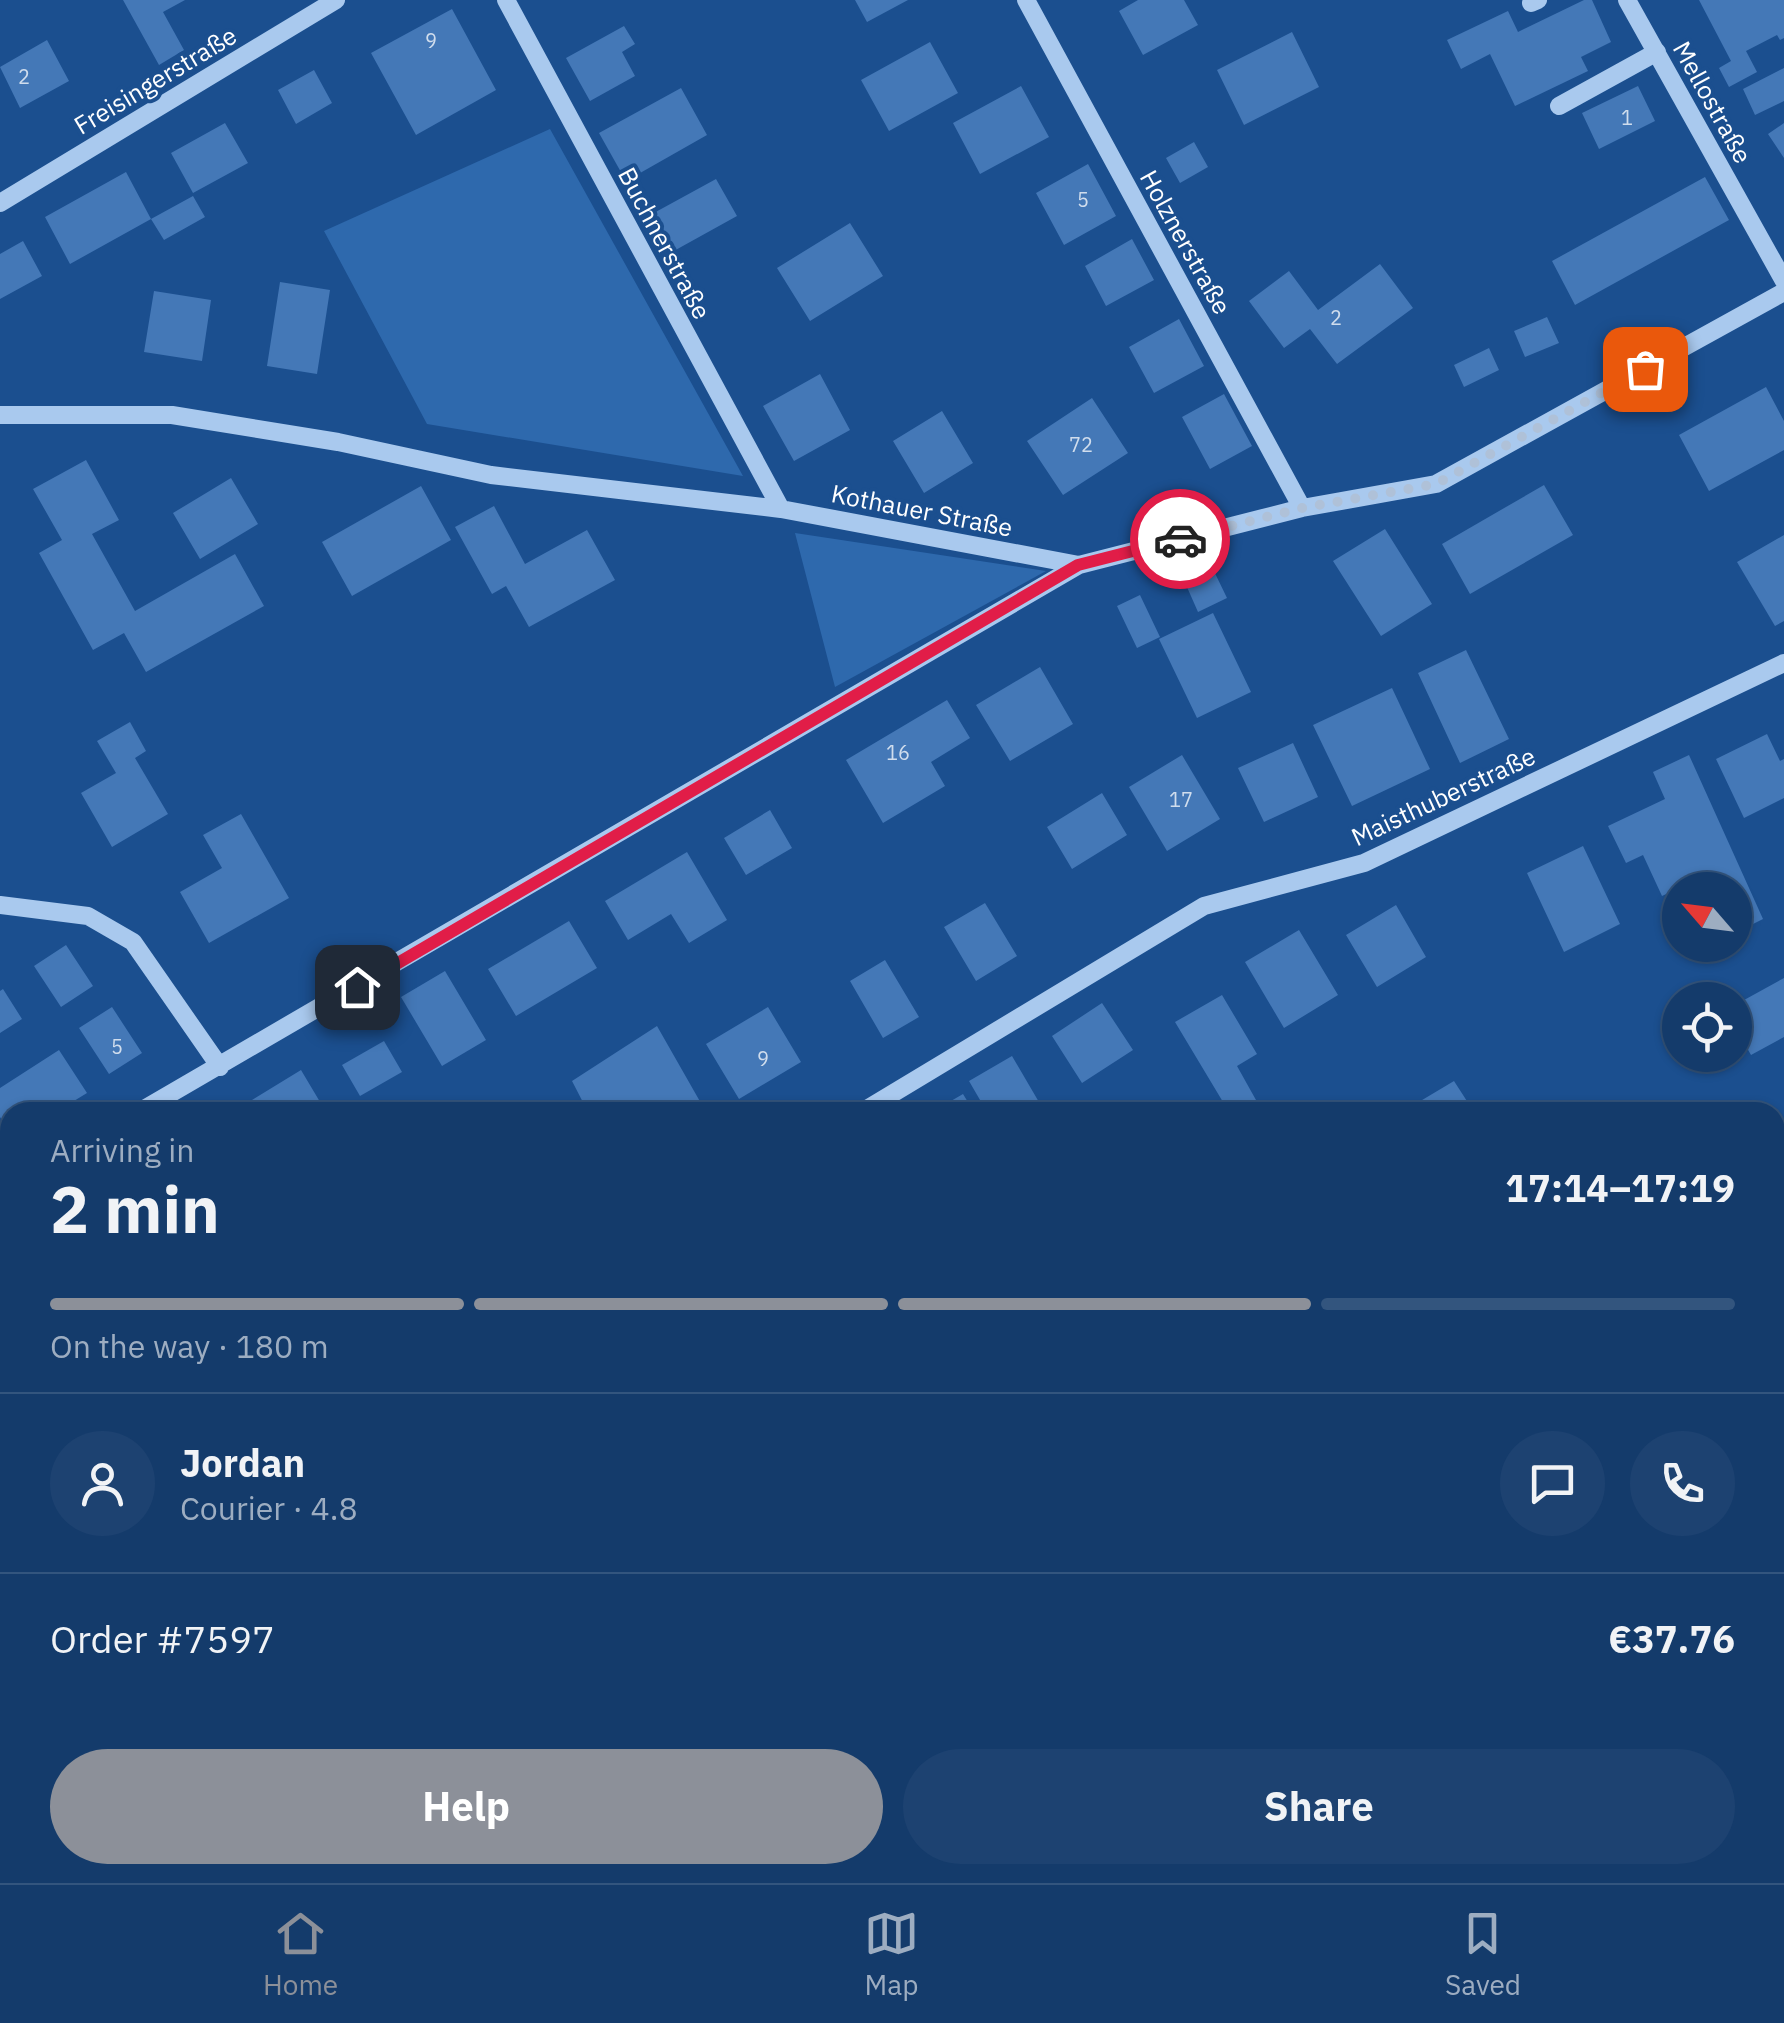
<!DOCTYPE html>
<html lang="en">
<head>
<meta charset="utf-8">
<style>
	:root { --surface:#143b6b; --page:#1d4271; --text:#f1f3f6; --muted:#9dadc1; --line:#33557e; --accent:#8c9099 }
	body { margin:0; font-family:"IBM Plex Sans",sans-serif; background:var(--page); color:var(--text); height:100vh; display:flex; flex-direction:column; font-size:38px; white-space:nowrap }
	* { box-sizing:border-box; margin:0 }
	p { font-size:32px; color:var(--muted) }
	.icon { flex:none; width:55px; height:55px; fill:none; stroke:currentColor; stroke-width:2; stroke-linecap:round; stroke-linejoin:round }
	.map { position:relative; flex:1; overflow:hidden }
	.sheet { position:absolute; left:0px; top:1102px; width:1785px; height:782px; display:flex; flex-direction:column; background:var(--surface); border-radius:30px 30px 0 0; box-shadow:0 2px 8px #0004,0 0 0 2px var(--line) }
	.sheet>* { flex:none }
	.needle { width:65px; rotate:298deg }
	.tools { position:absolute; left:1662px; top:872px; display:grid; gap:20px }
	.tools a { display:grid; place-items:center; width:90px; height:90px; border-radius:50%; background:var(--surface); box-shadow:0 2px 8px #0004,0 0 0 2px var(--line); font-size:50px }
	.pin { position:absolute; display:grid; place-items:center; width:85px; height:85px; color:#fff; margin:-42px; border-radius:20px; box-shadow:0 5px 15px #0006 }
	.courier { position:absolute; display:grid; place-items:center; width:100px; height:100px; margin:-50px; border:8px solid #e11d48; border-radius:50%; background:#fff; color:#222; box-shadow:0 2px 12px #0007 }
	.summary em { font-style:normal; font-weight:800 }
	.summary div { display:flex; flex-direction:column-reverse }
	.summary { display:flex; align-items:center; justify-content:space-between; height:170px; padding:0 50px }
	h1 { font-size:65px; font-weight:800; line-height:75px }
	.bar { display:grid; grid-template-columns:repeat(4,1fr); gap:15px 10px; align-content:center; height:120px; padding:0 50px }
	.bar i { height:12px; border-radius:8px; background:var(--line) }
	.bar .selected { background:var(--accent) }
	.bar p { grid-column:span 4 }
	.line { display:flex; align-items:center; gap:25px; padding:0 50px; border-top:2px solid var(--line) }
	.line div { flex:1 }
	.round { display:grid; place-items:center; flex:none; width:105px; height:105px; border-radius:52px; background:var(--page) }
	.primary-button { display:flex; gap:20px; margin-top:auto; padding:20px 50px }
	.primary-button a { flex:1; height:115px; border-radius:60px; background:var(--accent); color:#fff; font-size:40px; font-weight:800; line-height:115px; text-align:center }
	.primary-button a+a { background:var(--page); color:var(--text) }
	.tab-bar { display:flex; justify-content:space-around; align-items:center; height:140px; border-top:2px solid var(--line); background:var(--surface); font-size:28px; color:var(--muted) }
	.tab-bar a { display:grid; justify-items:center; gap:5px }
	.tab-bar .selected { color:var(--accent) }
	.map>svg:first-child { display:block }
	.green { fill:#2e69ad }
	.building { fill:#4478b7 }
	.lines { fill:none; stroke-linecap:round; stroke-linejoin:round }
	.path { stroke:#a9c9ee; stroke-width:6; stroke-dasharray:5 8; stroke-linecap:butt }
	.minor { stroke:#a9c9ee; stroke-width:18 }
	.done { stroke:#afc1d8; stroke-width:10; stroke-dasharray:0 18 }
	.route { stroke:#e11d48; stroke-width:12 }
	.labels { text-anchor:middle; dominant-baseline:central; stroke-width:8; stroke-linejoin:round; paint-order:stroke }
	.number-label { font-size:20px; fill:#d0dded }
	.street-label { font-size:25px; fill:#fff; stroke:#1b4f8f }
</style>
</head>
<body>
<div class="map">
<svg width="1784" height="1883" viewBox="0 0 1784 1883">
	<rect width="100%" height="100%" fill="#1b4f8f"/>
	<path class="green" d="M550 129 743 476 427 424 324 231Z
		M795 533 1046 571 835 687Z"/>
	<path class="building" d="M123 0H185L163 12 184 50 159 65Z
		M855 0H908L867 22Z
		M1138 0H1184L1198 25 1143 55 1119 11Z
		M1584 0H1592L1611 42 1581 57 1588 71 1515 106 1490 54 1461 69 1447 40 1508 11 1518 32Z
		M1699 0H1784V38L1780 40 1777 35 1746 51 1757 72 1729 87 1719 68 1731 61Z
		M452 9 496 90 416 135 371 53Z
		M624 26 635 44 622 52 635 76 590 101 566 58Z
		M1292 32 1319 87 1244 125 1217 70Z
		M47 40 69 81 20 108 0 67Z
		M930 42 958 93 889 131 861 80Z
		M1784 68V101L1755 115 1743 89Z
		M314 70 332 103 296 124 278 90Z
		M1021 86 1049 137 980 174 953 123Z
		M1638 86 1655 121 1599 149 1582 113Z
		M681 88 707 135 626 181 599 133Z
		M225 123 248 163 193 193 171 153Z
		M1784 123V158L1768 134Z
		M1194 142 1208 167 1180 183 1166 158Z
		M1088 164 1116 216 1064 245 1036 193Z
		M126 172 151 219 70 264 45 217Z
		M1705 177 1729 220 1575 305 1552 261Z
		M716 179 737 216 672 252 652 214Z
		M193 196 205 217 164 240 151 219Z
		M850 223 883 276 810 321 777 268Z
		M1132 239 1154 280 1106 306 1085 266Z
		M23 241 42 276 0 299V254Z
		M1380 264 1413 308 1337 364 1310 329 1284 348 1249 301 1289 271 1318 310Z
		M280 282 330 290 317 374 267 366Z
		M154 291 211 300 202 361 144 352Z
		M1547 317 1559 343 1525 357 1514 331Z
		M1179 319 1204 366 1154 393 1129 347Z
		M1489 348 1499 370 1464 387 1454 365Z
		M820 374 850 430 794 461 763 406Z
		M1766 387 1784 421V450L1709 491 1679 435Z
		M1224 394 1252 446 1210 469 1182 417Z
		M1092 398 1128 453 1063 495 1027 441Z
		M942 411 973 463 924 493 893 441Z
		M86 460 119 520 92 534 135 611 235 554 264 606 146 672 124 633 93 650 39 553 62 540 33 489Z
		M231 478 258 524 200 559 173 513Z
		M1544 485 1573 535 1470 594 1442 544Z
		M421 486 451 540 352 596 322 542Z
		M494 506 525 564 587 530 615 580 529 627 506 586 492 594 455 527Z
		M1385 529 1432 604 1381 636 1333 561Z
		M1784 535V621L1775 626 1737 562Z
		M1211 565 1227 598 1198 612 1183 578Z
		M1140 595 1160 637 1137 648 1117 606Z
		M1213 613 1251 692 1197 718 1159 639Z
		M1466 650 1509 739 1460 763 1418 673Z
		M1040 667 1073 724 1010 761 976 705Z
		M1392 688 1430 769 1352 806 1313 725Z
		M947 700 970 738 931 762 945 786 883 823 846 760Z
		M130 722 146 751 135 758 168 814 112 847 81 793 116 773 97 741Z
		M1767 734 1780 761 1784 759V798L1744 818 1716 759Z
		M1293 743 1318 797 1264 822 1238 768Z
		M1182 755 1220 819 1167 851 1129 787Z
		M1689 755 1763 919 1735 933V890H1693L1690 883 1662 896 1643 855 1626 863 1608 826 1665 799 1653 772Z
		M1102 793 1127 835 1072 869 1047 827Z
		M770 810 792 848 746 875 724 838Z
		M241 814 289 898 209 943 180 892 222 868 203 835Z
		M1583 846 1620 924 1564 952 1527 873Z
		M687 852 727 920 689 943 671 914 628 940 605 901Z
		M985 903 1017 956 976 981 944 927Z
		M1396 905 1426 957 1377 987 1346 935Z
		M569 921 597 968 516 1016 488 969Z
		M1299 930 1338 995 1284 1028 1245 962Z
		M66 945 93 986 61 1007 34 966Z
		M885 960 919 1017 883 1038 850 981Z
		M445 971 486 1040 442 1066 401 997Z
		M1784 978V1037L1751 1055 1735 1027V1005Z
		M3 989 22 1019 0 1033V991Z
		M1222 995 1257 1054 1237 1066 1256 1100 1235 1112H1229L1175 1022Z
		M1102 1003 1133 1050 1082 1083 1052 1036Z
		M112 1007 142 1053 109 1074 79 1028Z
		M768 1007 801 1062 739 1099 706 1044Z
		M657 1026 706 1112H588L572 1081Z
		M384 1041 402 1072 360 1096 342 1065Z
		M59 1050 87 1093 56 1112H10V1133L0 1117V1088Z
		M1012 1056 1043 1109 1036 1112H987L969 1081Z
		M301 1070 326 1112H260L252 1100Z
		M1454 1081 1474 1112H1402Z
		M963 1094 974 1112H932Z
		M10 1229V1272L0 1278V1235Z
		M0 1535 10 1536V1875H1331V1883H0Z
		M1775 1779 1784 1780V1883H1763L1764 1875H1775Z
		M1522 1875H1714L1713 1883H1521Z"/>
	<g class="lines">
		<path class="path" d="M0 1392 10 1394"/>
		<path class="minor" d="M506 0 781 509
			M1026 0 1302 508
			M1627 0 1784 281
			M1531 3 1538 0
			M1559 106 1657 52
			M0 203 336 0
			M0 415H172L338 442 491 475 781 509 1079 565 1302 508 1436 484 1784 292
			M0 905 88 916 133 942 220 1067
			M139 1112 1079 565
			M862 1112 1204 906 1364 863 1784 663
			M1775 1164 1784 1159
			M0 1191 10 1185
			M0 1352 10 1354
			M0 1463 10 1466
			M1775 1657 1784 1658
			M1471 1883 1472 1875"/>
	</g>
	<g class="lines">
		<path class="done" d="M1180 539 1302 508 1436 484 1645 369"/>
		<path class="route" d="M357 987 1078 565 1180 539"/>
	</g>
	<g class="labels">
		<g class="number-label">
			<text x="431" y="40">9</text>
			<text x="24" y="76">2</text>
			<text x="1627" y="117">1</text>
			<text x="1083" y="199">5</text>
			<text x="1336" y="317">2</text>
			<text x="1081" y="444">72</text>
			<text x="898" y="752">16</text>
			<text x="1181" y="799">17</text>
			<text x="117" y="1046">5</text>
			<text x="763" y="1058">9</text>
		</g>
		<g class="street-label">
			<text transform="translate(155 80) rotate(-31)">Freisingerstraße</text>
			<text transform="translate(1713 102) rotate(61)">Mellostraße</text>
			<text transform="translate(1186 242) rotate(61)">Holznerstraße</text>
			<text transform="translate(665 243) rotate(62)">Buchnerstraße</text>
			<text transform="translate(922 510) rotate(11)">Kothauer Straße</text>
			<text transform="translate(1443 796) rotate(-25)">Maisthuberstraße</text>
		</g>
	</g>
</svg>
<div class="tools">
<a><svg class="needle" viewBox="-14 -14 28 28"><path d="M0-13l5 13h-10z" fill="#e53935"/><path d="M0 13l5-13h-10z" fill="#9dadc1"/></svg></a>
<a><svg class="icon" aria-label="locate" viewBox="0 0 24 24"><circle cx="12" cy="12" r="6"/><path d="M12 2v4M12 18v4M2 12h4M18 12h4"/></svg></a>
</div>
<div class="pin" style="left:1645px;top:369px;background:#ea580c"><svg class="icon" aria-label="bag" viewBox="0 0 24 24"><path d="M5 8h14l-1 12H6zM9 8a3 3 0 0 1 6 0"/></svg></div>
<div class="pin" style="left:357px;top:987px;background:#1f2937"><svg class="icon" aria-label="home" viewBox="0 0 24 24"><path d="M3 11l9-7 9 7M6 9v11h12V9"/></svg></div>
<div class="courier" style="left:1180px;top:539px"><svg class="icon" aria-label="car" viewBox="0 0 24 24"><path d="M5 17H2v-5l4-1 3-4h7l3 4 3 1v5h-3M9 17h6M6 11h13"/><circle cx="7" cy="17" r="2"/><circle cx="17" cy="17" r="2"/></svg></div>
<section class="sheet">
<div class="summary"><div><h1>2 min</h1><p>Arriving in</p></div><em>17:14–17:19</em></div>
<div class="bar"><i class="selected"></i><i class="selected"></i><i class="selected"></i><i></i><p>On the way · 180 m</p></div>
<div class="line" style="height:180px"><a class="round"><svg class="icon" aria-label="person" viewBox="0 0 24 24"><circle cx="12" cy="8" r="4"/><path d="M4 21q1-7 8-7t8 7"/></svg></a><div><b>Jordan</b><p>Courier · 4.8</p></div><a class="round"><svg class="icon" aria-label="chat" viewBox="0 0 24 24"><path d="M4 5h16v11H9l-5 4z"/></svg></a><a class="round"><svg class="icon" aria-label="phone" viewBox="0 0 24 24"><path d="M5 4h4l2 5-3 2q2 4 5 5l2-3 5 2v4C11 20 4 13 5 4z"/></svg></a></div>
<div class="line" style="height:130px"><div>Order #7597</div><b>€37.76</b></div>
<div class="primary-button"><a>Help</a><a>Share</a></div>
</section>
</div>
<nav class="tab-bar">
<a class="selected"><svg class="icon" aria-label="home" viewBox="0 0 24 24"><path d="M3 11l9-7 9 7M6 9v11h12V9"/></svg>Home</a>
<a><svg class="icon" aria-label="map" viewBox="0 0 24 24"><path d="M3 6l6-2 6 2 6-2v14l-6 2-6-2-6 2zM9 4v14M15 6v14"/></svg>Map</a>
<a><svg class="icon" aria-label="saved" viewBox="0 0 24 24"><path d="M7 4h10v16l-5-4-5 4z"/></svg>Saved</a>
</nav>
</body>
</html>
